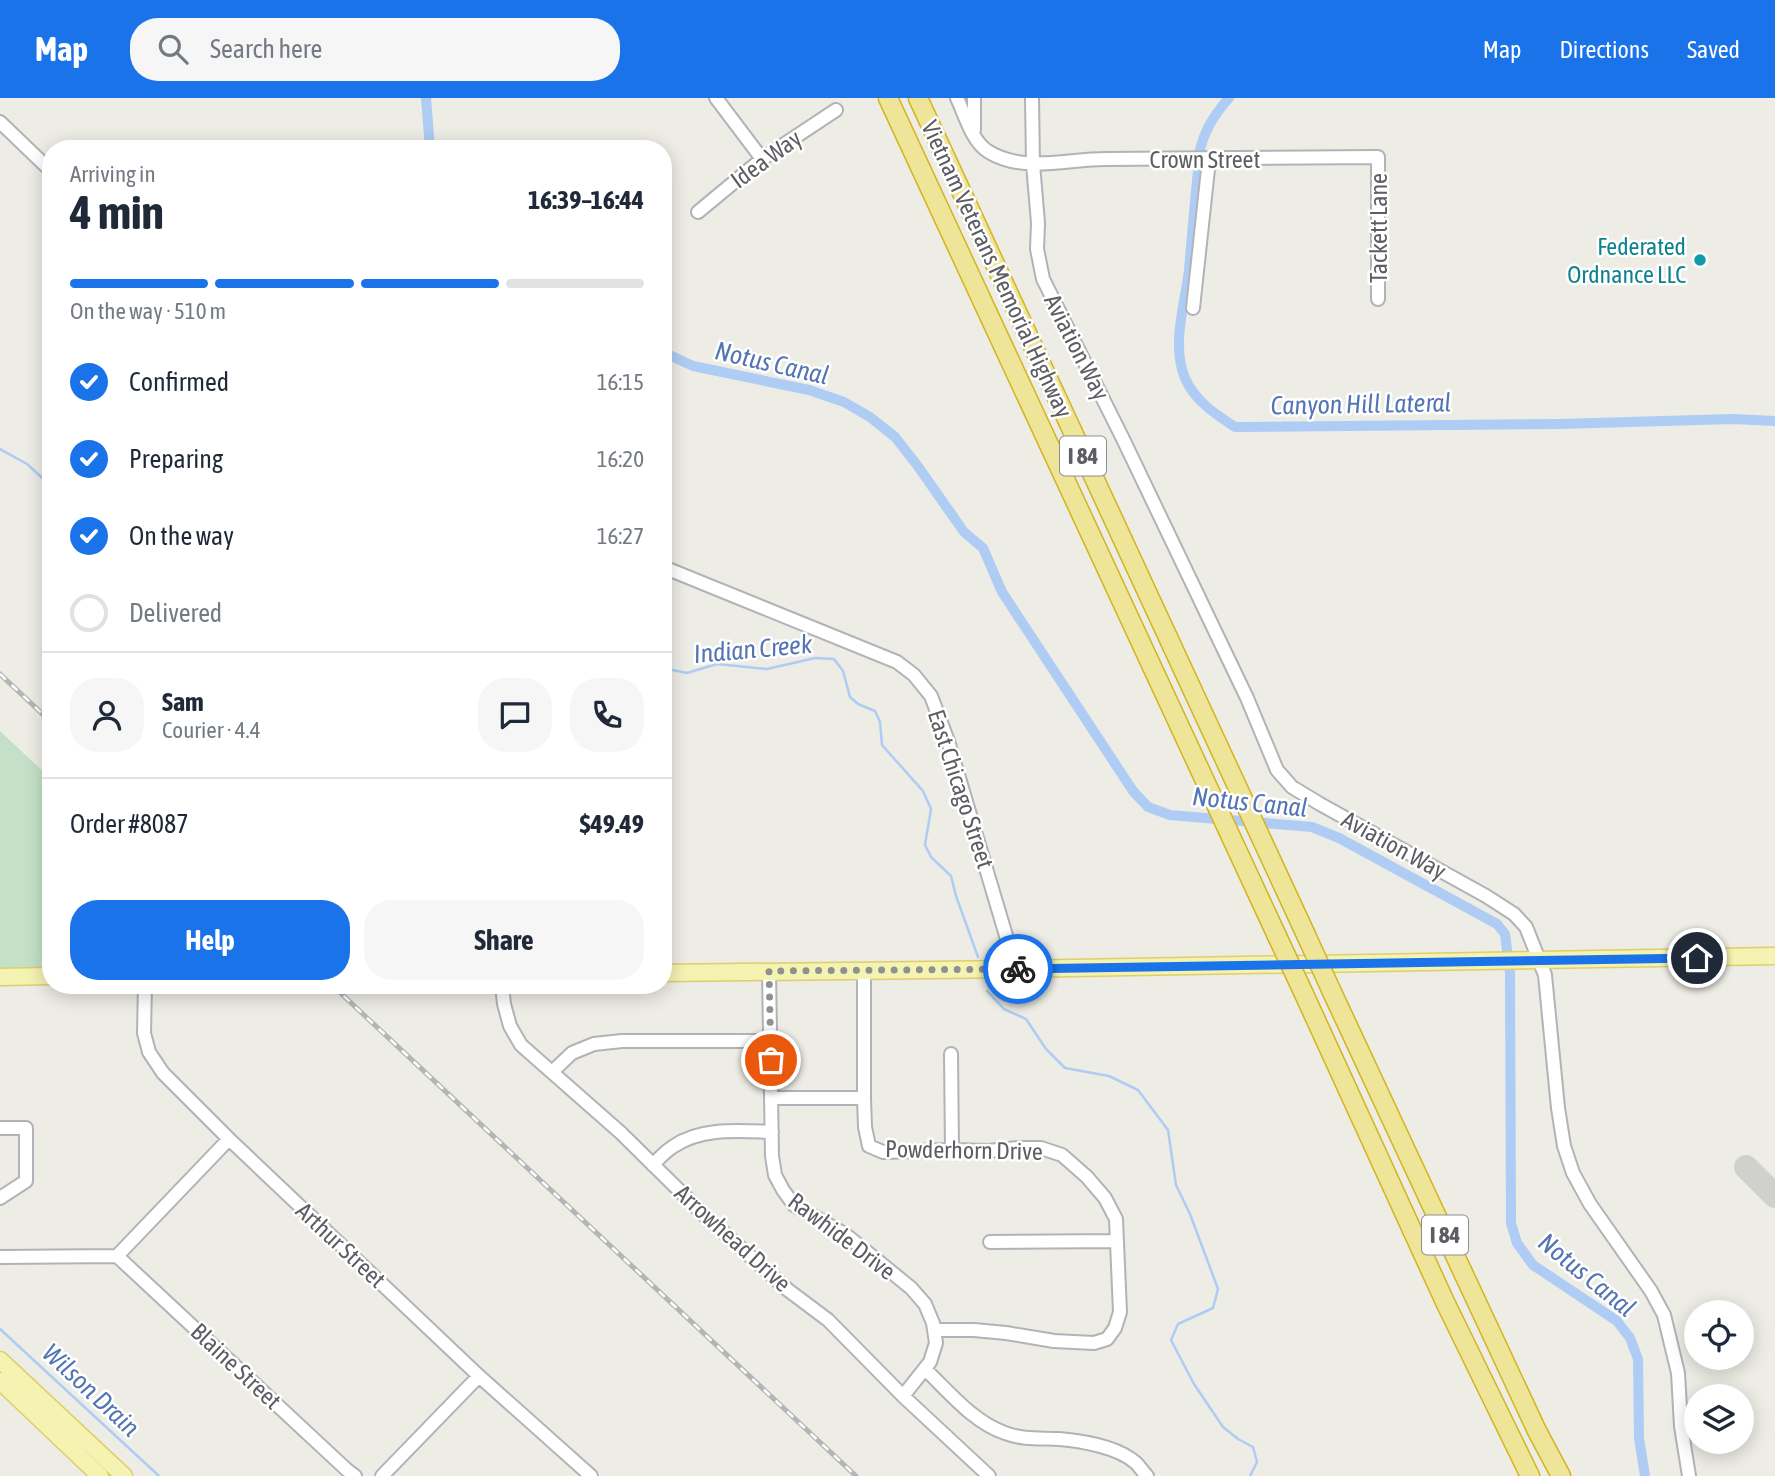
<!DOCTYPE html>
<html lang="en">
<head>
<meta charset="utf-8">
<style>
	:root { --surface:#fff; --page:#f6f6f7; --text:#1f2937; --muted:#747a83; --line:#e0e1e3; --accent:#1a73e8 }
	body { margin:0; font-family:"Asap Condensed",sans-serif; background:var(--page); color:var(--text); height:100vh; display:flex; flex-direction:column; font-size:26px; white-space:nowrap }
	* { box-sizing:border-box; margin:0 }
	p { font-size:23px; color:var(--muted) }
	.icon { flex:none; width:38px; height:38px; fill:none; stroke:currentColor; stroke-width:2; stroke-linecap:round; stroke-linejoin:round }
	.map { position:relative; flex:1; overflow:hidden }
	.sheet { position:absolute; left:42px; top:42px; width:630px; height:854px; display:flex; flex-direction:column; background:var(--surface); border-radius:28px; box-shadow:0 4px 18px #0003 }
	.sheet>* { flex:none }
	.controls { position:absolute; left:1684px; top:1202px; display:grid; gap:14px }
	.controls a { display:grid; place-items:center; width:70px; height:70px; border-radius:50%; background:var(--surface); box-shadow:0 4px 18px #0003; font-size:35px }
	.pin { position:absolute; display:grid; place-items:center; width:60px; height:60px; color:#fff; margin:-30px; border:4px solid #fff; border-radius:50%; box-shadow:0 2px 7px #0007 }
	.courier { position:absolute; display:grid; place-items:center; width:70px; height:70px; margin:-35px; border:5px solid #1a73e8; border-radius:50%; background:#fff; color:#222; box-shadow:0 2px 9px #0007 }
	.overview em { font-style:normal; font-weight:700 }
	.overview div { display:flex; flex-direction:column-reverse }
	.overview { display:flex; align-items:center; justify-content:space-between; height:119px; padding:0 28px }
	h1 { font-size:46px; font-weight:700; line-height:52px }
	.bar { display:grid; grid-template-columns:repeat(4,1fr); gap:10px 7px; align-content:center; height:84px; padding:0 28px }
	.bar i { height:9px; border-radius:5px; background:var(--line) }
	.bar .selected { background:var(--accent) }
	.bar p { grid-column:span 4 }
	.line { display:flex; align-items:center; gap:18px; padding:0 28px; border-top:2px solid var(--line) }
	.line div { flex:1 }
	.round { display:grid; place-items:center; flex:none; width:74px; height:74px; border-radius:28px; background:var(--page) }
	ol { padding:0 28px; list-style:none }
	li { display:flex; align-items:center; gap:21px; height:77px }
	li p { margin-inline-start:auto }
	li .icon { padding:7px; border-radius:50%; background:var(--accent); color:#fff; stroke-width:4 }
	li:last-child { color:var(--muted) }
	li i { width:38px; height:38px; border:4px solid var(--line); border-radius:50% }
	.action { display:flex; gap:14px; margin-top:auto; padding:14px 28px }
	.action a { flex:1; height:80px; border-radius:28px; background:var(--accent); color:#fff; font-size:28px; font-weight:700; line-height:80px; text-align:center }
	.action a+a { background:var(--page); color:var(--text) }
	header { display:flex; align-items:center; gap:42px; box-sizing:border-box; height:98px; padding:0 35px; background:var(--accent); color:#fff }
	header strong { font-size:33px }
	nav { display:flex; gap:38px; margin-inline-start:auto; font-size:24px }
	.search { width:490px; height:63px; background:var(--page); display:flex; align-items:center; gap:18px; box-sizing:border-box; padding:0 24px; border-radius:28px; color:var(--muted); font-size:26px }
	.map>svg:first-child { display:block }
	.green { fill:#c4e1c8 }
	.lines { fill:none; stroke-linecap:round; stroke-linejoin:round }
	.stream { stroke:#aeccf4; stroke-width:2.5 }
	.canal { stroke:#aeccf4; stroke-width:10 }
	.taxiway { stroke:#d0d0cd; stroke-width:24 }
	.minor-casing { stroke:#b2b3b8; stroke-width:16 }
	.major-casing { stroke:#dfce6b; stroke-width:19 }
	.highway-casing { stroke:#d4b41d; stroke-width:21 }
	.minor { stroke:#fff; stroke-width:12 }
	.major { stroke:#f4f3b2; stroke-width:16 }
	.highway { stroke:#efe599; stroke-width:18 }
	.rail-casing { stroke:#b4b5b5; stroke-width:5 }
	.rail { stroke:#fff; stroke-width:2.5; stroke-dasharray:8; stroke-linecap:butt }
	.highway-bridge-casing { stroke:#d4b41d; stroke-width:21; stroke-linecap:butt }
	.highway-bridge { stroke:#efe599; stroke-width:18 }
	.done { stroke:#8f9090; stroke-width:7; stroke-dasharray:0 12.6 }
	.route { stroke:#1a73e8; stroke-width:9 }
	.culture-dot { fill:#0f9aa8; stroke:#fff; stroke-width:2.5 }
	.labels { text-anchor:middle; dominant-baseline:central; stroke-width:5; stroke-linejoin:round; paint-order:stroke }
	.shield { fill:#fff; stroke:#8d8e92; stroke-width:2 }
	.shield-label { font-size:23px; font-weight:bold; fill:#5c5e63 }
	.street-label { font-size:24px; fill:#5c5e63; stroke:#fff }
	.culture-label { font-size:24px; fill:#0d838f; stroke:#fff; text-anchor:end }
	.water-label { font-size:26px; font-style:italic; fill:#5475b4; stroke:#fff }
</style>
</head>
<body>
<header>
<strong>Map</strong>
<div class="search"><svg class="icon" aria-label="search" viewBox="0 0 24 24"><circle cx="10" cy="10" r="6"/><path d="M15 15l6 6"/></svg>Search here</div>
<nav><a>Map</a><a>Directions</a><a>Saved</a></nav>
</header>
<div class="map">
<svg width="1775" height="1378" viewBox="0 0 1775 1378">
	<rect width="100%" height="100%" fill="#edece5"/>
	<path class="green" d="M0 633 51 681V871H0Z"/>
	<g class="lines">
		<path class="stream" d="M0 351 27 366 51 388
			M663 570 687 575 717 566 767 571 815 560 834 561 843 573 850 599 858 606 875 613 880 624 882 647 923 693 931 711 925 747 931 759 951 778 956 798 978 859
			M987 893 1004 911 1026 921 1046 951 1065 970 1109 978 1138 992 1168 1032 1176 1087 1190 1116 1218 1191 1213 1210 1178 1226 1171 1242 1194 1286 1223 1329 1238 1341 1253 1349 1257 1364 1250 1378
			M0 1231 159 1378"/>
		<path class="canal" d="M426 0 430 51
			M1199 57C1203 34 1214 17 1229 0
			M1199 64C1195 100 1192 136 1189 172 1185 206 1171 247 1185 280 1194 302 1215 316 1235 329L1559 326 1733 321 1775 323
			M663 254 693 268 809 292 844 304 870 319 895 339 917 367 964 434 983 450 1002 494 1133 693 1148 709 1170 717 1312 729 1339 740 1497 826 1505 836 1510 875 1511 1125 1517 1145 1533 1167 1617 1223 1630 1240 1638 1261 1639 1340 1645 1378"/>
		<path class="taxiway" d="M1746 1069 1775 1098"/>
		<defs>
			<path id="minor" d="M716 0 762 61
				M957 0C965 17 972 44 989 54 1024 75 1067 61 1105 61 1196 61 1287 60 1378 59V201
				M1032 0 1033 66 1038 125 1037 151 1043 181 1123 341 1247 600 1277 672 1292 689 1320 706 1486 798 1514 816 1526 829 1545 877 1558 1010 1564 1048 1573 1075 1590 1106 1651 1193 1664 1217 1678 1275 1681 1328 1689 1378
				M0 24 51 73
				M974 32V0
				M698 114 762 61 836 12
				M1193 210 1209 62
				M663 469 897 564 914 577 931 598 948 643 1016 871
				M769 873 772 1058 775 1077 783 1092 794 1107 846 1137 911 1190 925 1206 933 1225 936 1245 930 1264 903 1298
				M864 873V1000L865 1029 869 1048 883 1054 952 1052 988 1053 1018 1050H1041L1062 1057 1087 1079 1105 1100 1116 1121 1120 1214 1115 1230 1107 1241 1094 1245 1054 1243 1006 1235 974 1232H934
				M145 887 144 935 149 954 163 975 229 1041 479 1278 591 1378
				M502 887 504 906 510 928 521 947 621 1035 703 1116 788 1192 828 1222 903 1298 989 1378
				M951 956 952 1052
				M552 974 572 955 594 946 622 943H770
				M771 1000H864
				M0 1030H26V1083L0 1100
				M653 1067C659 1060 666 1053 674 1048 702 1029 740 1033 772 1034
				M990 1144 1117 1143
				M117 1158 347 1372 355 1378
				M0 1159 117 1158 229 1041
				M925 1271C949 1294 973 1324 1005 1335 1023 1342 1041 1340 1059 1341 1082 1343 1118 1349 1136 1365 1140 1369 1143 1374 1147 1378
				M382 1378 479 1278"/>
			<path id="major" d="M663 875 1016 871 1775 858
				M0 879 51 878
				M0 1262 124 1378
				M0 1283 100 1378"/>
			<path id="highway" d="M888 0 1277 838
				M918 0 1306 837
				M1332 894 1537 1333 1561 1378
				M1304 896 1445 1204 1530 1378"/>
		</defs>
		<use href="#minor" class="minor-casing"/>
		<use href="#major" class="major-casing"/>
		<use href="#highway" class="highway-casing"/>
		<use href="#minor" class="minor"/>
		<use href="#major" class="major"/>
		<use href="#highway" class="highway"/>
		<defs>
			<path id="rail" d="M0 576 51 624
				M332 887 856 1378"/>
		</defs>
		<use href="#rail" class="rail-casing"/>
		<use href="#rail" class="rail"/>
		<defs>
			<path id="highway-bridge" d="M1306 837 1332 894
				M1277 838 1304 896"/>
		</defs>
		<use href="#highway-bridge" class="highway-bridge-casing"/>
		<use href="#highway-bridge" class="highway-bridge"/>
	</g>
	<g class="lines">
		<path class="done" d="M771 962 769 873 1018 871"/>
		<path class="route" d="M1018 871 1697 860"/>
	</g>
	<circle class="culture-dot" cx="1700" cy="162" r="7"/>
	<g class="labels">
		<g class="shield">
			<rect x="1060" y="338.5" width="46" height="39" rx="5"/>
			<rect x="1422" y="1117.5" width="46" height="39" rx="5"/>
		</g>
		<g class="shield-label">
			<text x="1083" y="358">I 84</text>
			<text x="1445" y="1137">I 84</text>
		</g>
		<g class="street-label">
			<text transform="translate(766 61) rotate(-36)">Idea Way</text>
			<text x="1205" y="61">Crown Street</text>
			<text transform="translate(1378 130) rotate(-90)">Tackett Lane</text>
			<text transform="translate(997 171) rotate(65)">Vietnam Veterans Memorial Highway</text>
			<text transform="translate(1077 249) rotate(63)">Aviation Way</text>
			<text transform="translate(961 691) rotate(72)">East Chicago Street</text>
			<text transform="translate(1394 747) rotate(29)">Aviation Way</text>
			<text transform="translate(964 1052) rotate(1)">Powderhorn Drive</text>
			<text transform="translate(842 1138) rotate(37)">Rawhide Drive</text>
			<text transform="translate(733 1140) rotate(42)">Arrowhead Drive</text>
			<text transform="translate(341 1147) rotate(43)">Arthur Street</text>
			<text transform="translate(236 1268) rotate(43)">Blaine Street</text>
		</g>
		<g class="culture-label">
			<text x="1686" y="148">Federated<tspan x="1686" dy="28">Ordnance LLC</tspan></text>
		</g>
		<g class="water-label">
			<text transform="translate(772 265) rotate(13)">Notus Canal</text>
			<text transform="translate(1361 306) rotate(-1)">Canyon Hill Lateral</text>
			<text transform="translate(753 551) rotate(-5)">Indian Creek</text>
			<text transform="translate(1250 704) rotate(6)">Notus Canal</text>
			<text transform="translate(1587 1177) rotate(39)">Notus Canal</text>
			<text transform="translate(91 1292) rotate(43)">Wilson Drain</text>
		</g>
	</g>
</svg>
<div class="controls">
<a><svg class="icon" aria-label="locate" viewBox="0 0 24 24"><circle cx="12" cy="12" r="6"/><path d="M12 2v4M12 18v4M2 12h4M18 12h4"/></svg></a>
<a><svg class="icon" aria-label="layers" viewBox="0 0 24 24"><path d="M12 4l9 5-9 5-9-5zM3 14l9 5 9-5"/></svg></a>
</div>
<div class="pin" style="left:771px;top:962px;background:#ea580c"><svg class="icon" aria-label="bag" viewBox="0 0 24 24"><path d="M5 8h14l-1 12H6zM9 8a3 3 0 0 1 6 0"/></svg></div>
<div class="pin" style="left:1697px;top:860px;background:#1f2937"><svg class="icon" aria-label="home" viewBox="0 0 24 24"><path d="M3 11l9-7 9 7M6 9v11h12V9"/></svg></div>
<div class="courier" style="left:1018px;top:871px"><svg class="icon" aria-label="bike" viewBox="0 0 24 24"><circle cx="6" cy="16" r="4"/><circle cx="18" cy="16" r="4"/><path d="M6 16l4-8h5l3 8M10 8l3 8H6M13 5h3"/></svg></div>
<section class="sheet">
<div class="overview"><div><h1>4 min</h1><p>Arriving in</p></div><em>16:39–16:44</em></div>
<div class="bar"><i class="selected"></i><i class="selected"></i><i class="selected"></i><i></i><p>On the way · 510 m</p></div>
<ol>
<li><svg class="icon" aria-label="check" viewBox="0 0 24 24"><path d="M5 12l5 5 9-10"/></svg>Confirmed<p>16:15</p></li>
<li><svg class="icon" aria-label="check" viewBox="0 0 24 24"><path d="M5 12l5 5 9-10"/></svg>Preparing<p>16:20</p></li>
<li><svg class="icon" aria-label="check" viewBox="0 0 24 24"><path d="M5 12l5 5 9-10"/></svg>On the way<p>16:27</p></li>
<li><i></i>Delivered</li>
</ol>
<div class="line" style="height:126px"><a class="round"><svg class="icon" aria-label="person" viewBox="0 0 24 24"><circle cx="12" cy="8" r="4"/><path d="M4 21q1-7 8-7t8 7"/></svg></a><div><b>Sam</b><p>Courier · 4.4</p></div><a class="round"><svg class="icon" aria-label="chat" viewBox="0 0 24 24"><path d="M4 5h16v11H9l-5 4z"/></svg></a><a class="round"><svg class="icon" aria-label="phone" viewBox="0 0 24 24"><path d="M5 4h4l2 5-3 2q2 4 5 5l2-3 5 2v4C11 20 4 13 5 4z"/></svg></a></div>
<div class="line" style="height:91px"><div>Order #8087</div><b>$49.49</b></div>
<div class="action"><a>Help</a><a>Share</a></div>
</section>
</div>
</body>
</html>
